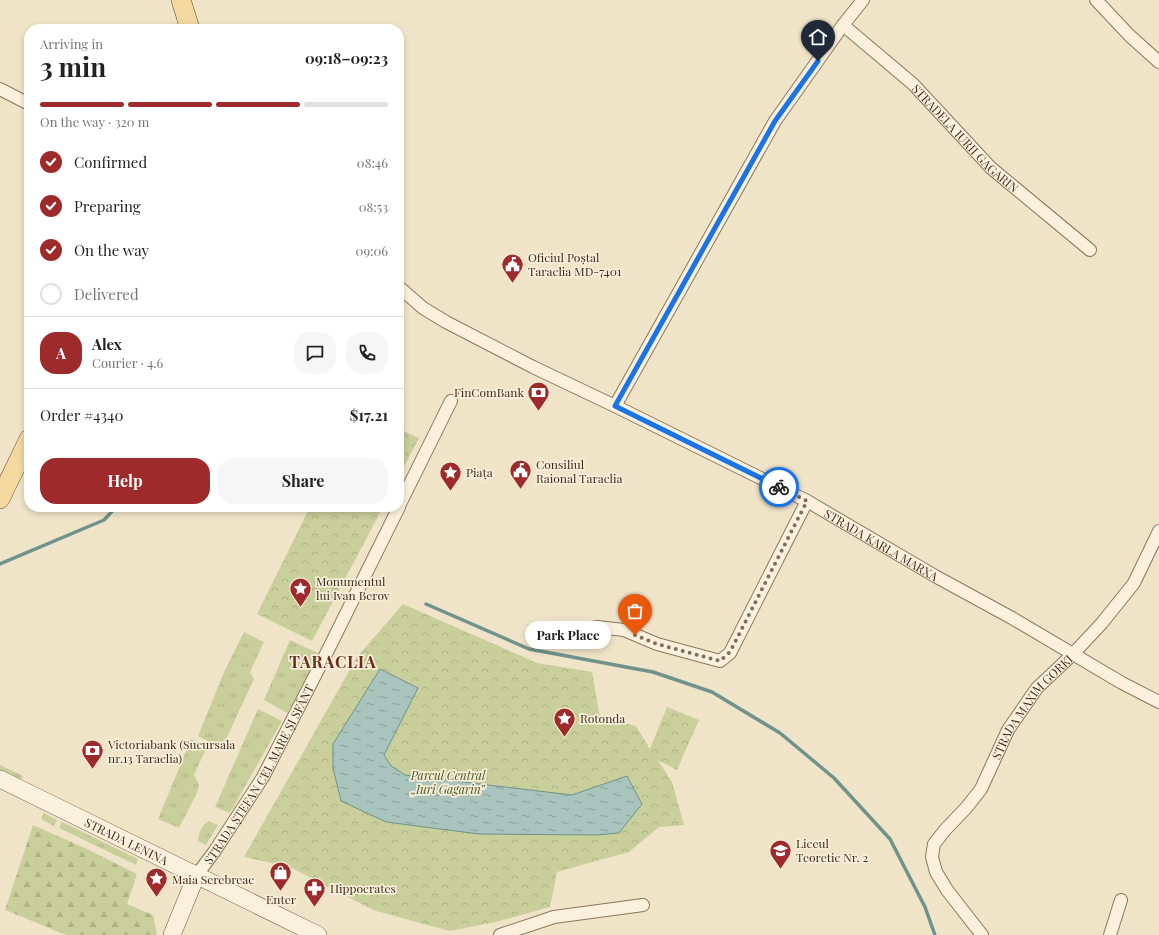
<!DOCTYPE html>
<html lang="en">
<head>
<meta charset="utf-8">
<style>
	:root { --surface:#fff; --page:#f6f6f6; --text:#222; --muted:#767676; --line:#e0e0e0; --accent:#9e2a2b }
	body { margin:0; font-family:"Playfair Display",serif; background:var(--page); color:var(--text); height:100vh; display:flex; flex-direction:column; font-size:15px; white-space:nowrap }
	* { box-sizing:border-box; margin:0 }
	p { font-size:13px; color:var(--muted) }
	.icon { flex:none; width:22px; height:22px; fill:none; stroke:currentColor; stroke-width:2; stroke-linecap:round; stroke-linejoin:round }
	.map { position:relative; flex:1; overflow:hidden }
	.panel { position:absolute; left:24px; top:24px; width:380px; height:488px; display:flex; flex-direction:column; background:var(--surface); border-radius:16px; box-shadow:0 2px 6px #0003 }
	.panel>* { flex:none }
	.pin { position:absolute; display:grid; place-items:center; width:34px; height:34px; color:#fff; margin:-41px -17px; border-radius:50% 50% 50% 0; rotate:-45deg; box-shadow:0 0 4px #0007 }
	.pin .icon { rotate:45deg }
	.courier { position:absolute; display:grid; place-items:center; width:40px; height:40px; margin:-20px; border:3px solid #1a73e8; border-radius:50%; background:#fff; color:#222; box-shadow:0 1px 5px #0007 }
	.bubble { position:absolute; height:28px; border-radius:14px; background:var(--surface); box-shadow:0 2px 6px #0003; font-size:13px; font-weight:700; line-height:28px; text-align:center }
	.head em { font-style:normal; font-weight:700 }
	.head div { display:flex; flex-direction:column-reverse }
	.head { display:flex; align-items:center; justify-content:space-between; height:68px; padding:0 16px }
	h1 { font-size:26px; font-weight:700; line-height:30px }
	.bar { display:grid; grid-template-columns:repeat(4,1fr); gap:6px 4px; align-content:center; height:48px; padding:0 16px }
	.bar i { height:5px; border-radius:3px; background:var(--line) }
	.bar .selected { background:var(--accent) }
	.bar p { grid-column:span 4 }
	.line { display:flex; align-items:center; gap:10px; padding:0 16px; border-top:1px solid var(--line) }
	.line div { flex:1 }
	.round { display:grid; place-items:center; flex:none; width:42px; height:42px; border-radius:16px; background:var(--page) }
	ol { padding:0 16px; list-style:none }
	li { display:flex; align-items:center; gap:12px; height:44px }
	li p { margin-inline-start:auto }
	li .icon { padding:4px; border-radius:50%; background:var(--accent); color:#fff; stroke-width:4 }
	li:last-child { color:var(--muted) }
	li i { width:22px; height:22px; border:2px solid var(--line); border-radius:50% }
	.cta { display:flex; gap:8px; margin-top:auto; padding:8px 16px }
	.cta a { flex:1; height:46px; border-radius:16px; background:var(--accent); color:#fff; font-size:16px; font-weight:700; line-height:46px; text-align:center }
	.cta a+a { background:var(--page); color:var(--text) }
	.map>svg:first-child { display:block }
	.grass { fill:url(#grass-tufts) }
	.forest { fill:url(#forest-firs) }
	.park { fill:url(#park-crowns) }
	.water { fill:url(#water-ripples); stroke:#6f938a }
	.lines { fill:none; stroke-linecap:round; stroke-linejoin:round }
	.stream { stroke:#6f938a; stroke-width:3.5 }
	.street-casing { stroke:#8d765c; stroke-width:14 }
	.secondary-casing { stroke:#6f573f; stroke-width:18 }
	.primary-casing { stroke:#5b4430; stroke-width:20 }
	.street { stroke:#faf1dc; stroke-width:12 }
	.secondary { stroke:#faf1dc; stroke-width:17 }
	.primary { stroke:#f3d9a0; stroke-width:19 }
	.done { stroke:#7c6e5b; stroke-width:4; stroke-dasharray:0 7.2 }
	.route { stroke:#1a73e8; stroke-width:5 }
	.labels { text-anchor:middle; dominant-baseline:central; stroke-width:3.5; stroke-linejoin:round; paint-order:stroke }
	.street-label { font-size:12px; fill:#3d2e20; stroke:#f7eed8 }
	.poi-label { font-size:12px; fill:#3d2e20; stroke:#f7eed8; text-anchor:start }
	.park-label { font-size:12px; font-style:italic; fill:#4d5a26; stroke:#f7eed8 }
	.district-label { font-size:16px; font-weight:bold; letter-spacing:1px; fill:#6b2e1e; stroke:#f7eed8 }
</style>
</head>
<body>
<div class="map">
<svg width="1159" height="935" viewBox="0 0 1159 935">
	<defs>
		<pattern id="grass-tufts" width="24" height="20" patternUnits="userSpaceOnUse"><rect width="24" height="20" fill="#c9cf9b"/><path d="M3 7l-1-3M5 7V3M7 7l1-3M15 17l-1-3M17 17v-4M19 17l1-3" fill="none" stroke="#aeb285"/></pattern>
		<pattern id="forest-firs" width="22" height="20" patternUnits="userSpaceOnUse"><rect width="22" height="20" fill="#c9cf9b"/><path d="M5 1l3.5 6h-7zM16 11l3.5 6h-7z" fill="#aeb285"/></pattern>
		<pattern id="park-crowns" width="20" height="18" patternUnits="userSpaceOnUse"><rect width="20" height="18" fill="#c9cf9b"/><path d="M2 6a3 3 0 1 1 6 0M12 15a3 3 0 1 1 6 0" fill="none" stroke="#aeb285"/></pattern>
		<pattern id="water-ripples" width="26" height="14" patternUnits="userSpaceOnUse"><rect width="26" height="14" fill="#a9c4bc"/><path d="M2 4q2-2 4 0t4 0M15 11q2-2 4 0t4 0" fill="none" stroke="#8ba098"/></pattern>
	</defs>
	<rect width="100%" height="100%" fill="#f0e4c8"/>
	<path class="grass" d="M244 632 264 642 250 672 254 679 222 748 198 736 224 672Z
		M290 640 320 654 287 713 264 700Z
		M258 709 282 721 230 813 215 807Z
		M191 739 207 747 194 775 199 785 197 793 179 828 158 819Z
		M0 765 23 776 21 780 0 770Z
		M44 813 57 820 54 826 41 819Z
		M209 821 218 825 206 845 198 841C198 834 202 824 209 821Z
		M62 822 138 859 136 865 59 828Z"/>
	<path class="forest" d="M33 825 85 848 137 874 127 904 153 915 157 935H66L5 910Z"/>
	<path class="park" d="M399 429 419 438 399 476Z
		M310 507H383L312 641 257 614Z
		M403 604 537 663 592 672 600 717 636 726 650 749 667 707 699 720 677 770 658 760 672 782 684 825 659 827 629 852 557 872 550 907 496 922 449 931 373 910 290 867 244 857 357 657Z"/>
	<path class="water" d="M380 669 418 688 384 755 391 766 405 775 572 795 627 776 642 804 619 833 597 835 479 834 386 822 341 801 333 768V744Z"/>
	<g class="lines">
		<path class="stream" d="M0 564 104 520 116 507
			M426 604 529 649 653 672 712 692 780 733 834 778 890 839 925 907 935 935"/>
		<defs>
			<g id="street">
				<path d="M1096 0 1130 36 1159 62"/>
				<path id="s1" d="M843 25 913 84 991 168 1090 250"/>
				<path d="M0 89 29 104"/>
				<path id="s2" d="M399 287 423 308 446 322 533 367 615 406 807 501 935 576 1012 618 1122 683 1159 702"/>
				<path d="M615 406 775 121 843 25 863 0"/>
				<path d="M399 506 451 401"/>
				<path d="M578 631 597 627 624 630 657 644 720 661 730 653 807 501"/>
				<path id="s3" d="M196 876 214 852 263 777 327 652 399 507"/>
				<path d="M500 935 554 917 643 905"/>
				<path id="s4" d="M982 935 947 890 936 872 932 857 934 844 945 830 966 808 981 789 1008 730 1037 688 1073 654 1102 623 1134 583 1159 531"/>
				<path d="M1110 935 1121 900"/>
			</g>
			<g id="secondary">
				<path id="s5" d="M0 779 318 935"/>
				<path d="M172 935 196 876"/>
			</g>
			<path id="primary" d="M181 0 190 29
				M0 499 29 439"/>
		</defs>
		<use href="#street" class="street-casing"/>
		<use href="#secondary" class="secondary-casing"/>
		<use href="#primary" class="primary-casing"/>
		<use href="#street" class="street"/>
		<use href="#secondary" class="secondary"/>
		<use href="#primary" class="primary"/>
	</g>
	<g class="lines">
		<path class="done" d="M635 635 657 644 720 661 730 652 807 501 779 487"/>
		<path class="route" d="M779 487 615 406 775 121 818 61"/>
	</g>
	<defs>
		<symbol id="civic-pin" viewBox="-11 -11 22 30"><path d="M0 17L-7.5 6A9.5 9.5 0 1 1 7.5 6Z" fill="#9e2a2b" stroke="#f7eed8"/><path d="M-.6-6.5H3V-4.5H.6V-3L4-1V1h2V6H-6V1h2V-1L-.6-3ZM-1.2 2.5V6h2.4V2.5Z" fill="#fff"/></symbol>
		<symbol id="bank-pin" viewBox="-11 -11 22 30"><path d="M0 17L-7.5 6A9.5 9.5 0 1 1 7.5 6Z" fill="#9e2a2b" stroke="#f7eed8"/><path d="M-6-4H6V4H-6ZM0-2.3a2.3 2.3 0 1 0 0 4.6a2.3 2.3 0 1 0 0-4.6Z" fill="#fff"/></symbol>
		<symbol id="sight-pin" viewBox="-11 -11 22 30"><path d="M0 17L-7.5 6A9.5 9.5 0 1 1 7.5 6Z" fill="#9e2a2b" stroke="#f7eed8"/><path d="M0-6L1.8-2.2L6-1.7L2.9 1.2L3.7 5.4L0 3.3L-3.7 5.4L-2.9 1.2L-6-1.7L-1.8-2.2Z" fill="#fff"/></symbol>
		<symbol id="school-pin" viewBox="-11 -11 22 30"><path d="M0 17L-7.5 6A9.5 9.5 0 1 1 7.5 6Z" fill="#9e2a2b" stroke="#f7eed8"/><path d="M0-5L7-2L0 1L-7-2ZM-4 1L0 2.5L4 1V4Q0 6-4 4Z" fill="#fff"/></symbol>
		<symbol id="shop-pin" viewBox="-11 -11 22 30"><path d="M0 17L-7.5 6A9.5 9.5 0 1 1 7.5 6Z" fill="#9e2a2b" stroke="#f7eed8"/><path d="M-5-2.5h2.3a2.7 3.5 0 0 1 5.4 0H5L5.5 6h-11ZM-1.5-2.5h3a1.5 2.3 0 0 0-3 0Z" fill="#fff"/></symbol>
		<symbol id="pharmacy-pin" viewBox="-11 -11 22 30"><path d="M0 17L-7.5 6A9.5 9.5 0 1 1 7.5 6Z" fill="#9e2a2b" stroke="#f7eed8"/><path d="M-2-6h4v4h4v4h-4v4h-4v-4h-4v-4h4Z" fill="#fff"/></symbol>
	</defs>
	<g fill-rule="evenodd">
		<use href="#civic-pin" x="500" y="252" width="25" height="34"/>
		<use href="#bank-pin" x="526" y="380" width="25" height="34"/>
		<use href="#civic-pin" x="508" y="458" width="25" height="34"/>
		<use href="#sight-pin" x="438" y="460" width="25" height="34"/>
		<use href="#sight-pin" x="288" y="576" width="25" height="34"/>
		<use href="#sight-pin" x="552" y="706" width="25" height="34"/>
		<use href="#bank-pin" x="80" y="738" width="25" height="34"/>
		<use href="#school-pin" x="768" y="838" width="25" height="34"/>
		<use href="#shop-pin" x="268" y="860" width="25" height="34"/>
		<use href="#sight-pin" x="144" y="866" width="25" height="34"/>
		<use href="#pharmacy-pin" x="302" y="876" width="25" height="34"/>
	</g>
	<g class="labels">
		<g class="street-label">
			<text stroke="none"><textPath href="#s1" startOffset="167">STRADELA IURII GAGARIN</textPath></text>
			<text stroke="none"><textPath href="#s2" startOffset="548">STRADA KARLA MARXA</textPath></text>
			<text stroke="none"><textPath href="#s4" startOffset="277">STRADA MAXIM GORKI</textPath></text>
			<text stroke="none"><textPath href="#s3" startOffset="120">STRADA ȘTEFAN CEL MARE ȘI SFÂNT</textPath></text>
			<text stroke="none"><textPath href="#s5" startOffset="141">STRADA LENINA</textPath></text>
		</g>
		<g class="poi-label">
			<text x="528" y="257">Oficiul Poștal<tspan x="528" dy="14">Taraclia MD-7401</tspan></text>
			<text x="524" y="392" text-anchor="end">FinComBank</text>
			<text x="536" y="464">Consiliul<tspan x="536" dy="14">Raional Taraclia</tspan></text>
			<text x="466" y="472">Piața</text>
			<text x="316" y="581">Monumentul<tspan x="316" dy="14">lui Ivan Berov</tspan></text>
			<text x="580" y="718">Rotonda</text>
			<text x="108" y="744">Victoriabank (Sucursala<tspan x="108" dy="14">nr.13 Taraclia)</tspan></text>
			<text x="796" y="843">Liceul<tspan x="796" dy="14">Teoretic Nr. 2</tspan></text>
			<text x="172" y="879">Maia Serebreac</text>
			<text x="330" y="888">Hippocrates</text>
			<text x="281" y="899" text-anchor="middle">Enter</text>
		</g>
		<g class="park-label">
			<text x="448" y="775">Parcul Central<tspan x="448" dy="14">„Iuri Gagarin”</tspan></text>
		</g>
		<g class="district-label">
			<text x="333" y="661">TARACLIA</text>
		</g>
	</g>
</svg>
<div class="pin" style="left:635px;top:635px;background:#ea580c"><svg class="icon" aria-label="bag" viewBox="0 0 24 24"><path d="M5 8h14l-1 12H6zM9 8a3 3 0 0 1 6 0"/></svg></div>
<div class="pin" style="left:818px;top:61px;background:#1f2937"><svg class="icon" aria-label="home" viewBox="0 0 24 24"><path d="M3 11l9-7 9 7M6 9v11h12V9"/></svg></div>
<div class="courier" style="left:779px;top:487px"><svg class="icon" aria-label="bike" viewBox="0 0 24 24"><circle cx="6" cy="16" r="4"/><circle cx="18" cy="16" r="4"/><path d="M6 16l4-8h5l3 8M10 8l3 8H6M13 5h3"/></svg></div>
<div class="bubble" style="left:525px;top:621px;width:86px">Park Place</div>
<section class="panel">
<div class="head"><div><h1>3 min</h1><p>Arriving in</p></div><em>09:18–09:23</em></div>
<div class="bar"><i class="selected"></i><i class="selected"></i><i class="selected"></i><i></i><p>On the way · 320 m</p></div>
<ol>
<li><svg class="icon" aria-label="check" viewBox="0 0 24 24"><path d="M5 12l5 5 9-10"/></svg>Confirmed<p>08:46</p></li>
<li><svg class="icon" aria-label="check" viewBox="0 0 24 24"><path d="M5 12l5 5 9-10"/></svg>Preparing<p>08:53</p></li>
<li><svg class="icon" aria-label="check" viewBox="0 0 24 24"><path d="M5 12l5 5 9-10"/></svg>On the way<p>09:06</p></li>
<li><i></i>Delivered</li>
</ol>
<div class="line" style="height:72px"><b class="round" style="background:var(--accent);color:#fff">A</b><div><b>Alex</b><p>Courier · 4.6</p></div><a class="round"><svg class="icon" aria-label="chat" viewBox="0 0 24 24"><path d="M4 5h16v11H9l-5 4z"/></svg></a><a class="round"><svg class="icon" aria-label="phone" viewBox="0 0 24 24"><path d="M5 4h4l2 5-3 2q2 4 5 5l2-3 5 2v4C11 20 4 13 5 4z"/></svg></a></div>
<div class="line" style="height:52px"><div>Order #4340</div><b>$17.21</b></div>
<div class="cta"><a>Help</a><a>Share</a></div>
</section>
</div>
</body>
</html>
